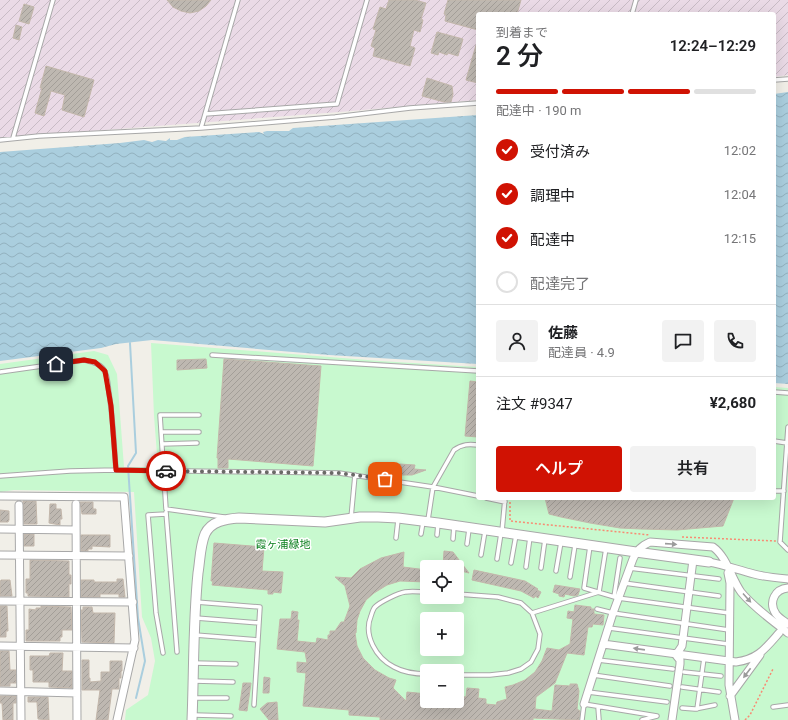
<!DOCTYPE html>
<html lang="ja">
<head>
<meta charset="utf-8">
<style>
	:root { --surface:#fff; --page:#f2f2f2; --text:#202124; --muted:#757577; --line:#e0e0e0; --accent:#d01203 }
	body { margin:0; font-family:Roboto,"Noto Sans JP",sans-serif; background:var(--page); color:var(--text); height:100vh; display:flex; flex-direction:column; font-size:15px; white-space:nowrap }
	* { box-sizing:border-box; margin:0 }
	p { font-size:13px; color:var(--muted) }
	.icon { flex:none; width:22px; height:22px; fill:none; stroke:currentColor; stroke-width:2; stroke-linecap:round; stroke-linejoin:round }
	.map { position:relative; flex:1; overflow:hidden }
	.details { position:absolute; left:476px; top:12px; width:300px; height:488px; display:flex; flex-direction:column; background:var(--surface); border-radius:4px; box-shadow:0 4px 16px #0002 }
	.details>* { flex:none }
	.tools { position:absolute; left:420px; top:560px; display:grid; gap:8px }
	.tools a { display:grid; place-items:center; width:44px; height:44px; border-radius:4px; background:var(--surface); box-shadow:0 4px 16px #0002; font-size:20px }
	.pin { position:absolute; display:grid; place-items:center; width:34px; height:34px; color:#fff; margin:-17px; border-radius:8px; box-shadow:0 2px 6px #0006 }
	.courier { position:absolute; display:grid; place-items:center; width:40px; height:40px; margin:-20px; border:3px solid #d01203; border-radius:50%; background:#fff; color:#222; box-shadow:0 1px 5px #0007 }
	.summary em { font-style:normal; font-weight:600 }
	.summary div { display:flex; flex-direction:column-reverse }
	.summary { display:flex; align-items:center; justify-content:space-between; height:68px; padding:0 20px }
	h1 { font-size:26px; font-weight:600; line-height:30px }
	.bar { display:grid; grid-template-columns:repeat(4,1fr); gap:6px 4px; align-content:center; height:48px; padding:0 20px }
	.bar i { height:5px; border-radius:3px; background:var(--line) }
	.bar .current { background:var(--accent) }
	.bar p { grid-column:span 4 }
	.line { display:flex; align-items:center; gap:10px; padding:0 20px; border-top:1px solid var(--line) }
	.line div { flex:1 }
	.round { display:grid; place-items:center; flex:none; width:42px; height:42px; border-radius:4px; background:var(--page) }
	ol { padding:0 20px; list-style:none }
	li { display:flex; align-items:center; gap:12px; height:44px }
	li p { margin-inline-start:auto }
	li .icon { padding:4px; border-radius:50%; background:var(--accent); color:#fff; stroke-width:4 }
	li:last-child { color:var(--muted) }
	li i { width:22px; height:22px; border:2px solid var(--line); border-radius:50% }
	.button { display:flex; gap:8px; margin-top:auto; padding:8px 20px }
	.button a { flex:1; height:46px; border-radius:4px; background:var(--accent); color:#fff; font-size:16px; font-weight:600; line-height:46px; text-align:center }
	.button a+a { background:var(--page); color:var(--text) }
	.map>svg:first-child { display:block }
	.industrial { fill:url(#industrial-furrows) }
	.park { fill:#c8f9cf; fill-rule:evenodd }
	.water { fill:url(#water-waves) }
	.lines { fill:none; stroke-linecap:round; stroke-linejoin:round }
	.stream { stroke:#aacede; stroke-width:2 }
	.building { fill:url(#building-hatch); stroke:#c3b7ab }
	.service-casing { stroke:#a8a8a8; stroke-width:5.5 }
	.minor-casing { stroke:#a8a8a8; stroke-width:9 }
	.tertiary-casing { stroke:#a8a8a8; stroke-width:11 }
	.path { stroke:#f88b73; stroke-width:1.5; stroke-dasharray:2 2; stroke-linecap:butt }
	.service { stroke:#fff; stroke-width:3.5 }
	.minor { stroke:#fff; stroke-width:7 }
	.tertiary { stroke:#fff; stroke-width:9 }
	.oneway { fill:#9b9b9b }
	.done { stroke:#6a6967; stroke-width:4; stroke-dasharray:0 7.2 }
	.route { stroke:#d01203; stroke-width:5 }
	.labels { text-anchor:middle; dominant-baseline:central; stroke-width:3; stroke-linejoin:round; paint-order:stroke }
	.park-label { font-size:11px; fill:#0d8120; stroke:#fff }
</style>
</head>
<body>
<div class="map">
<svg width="788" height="720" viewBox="0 0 788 720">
	<defs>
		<pattern id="industrial-furrows" width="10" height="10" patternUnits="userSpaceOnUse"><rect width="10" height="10" fill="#eadae6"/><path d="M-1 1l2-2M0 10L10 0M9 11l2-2" fill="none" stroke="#c8bbc5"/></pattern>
		<pattern id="water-waves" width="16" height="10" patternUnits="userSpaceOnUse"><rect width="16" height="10" fill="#aacede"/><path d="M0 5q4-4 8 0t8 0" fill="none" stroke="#92b1be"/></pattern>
		<pattern id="building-hatch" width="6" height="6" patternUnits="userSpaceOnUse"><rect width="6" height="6" fill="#beb8b1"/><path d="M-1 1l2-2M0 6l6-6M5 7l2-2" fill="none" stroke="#a39e98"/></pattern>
	</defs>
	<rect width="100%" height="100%" fill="#f1efe8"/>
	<path class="industrial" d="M0 0H788V75L774 77V14H478V100L340 112 0 138Z"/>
	<path class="park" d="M151 343 380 361 478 367V498H774V387L788 388V720H125L126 710 148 695 155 661 151 638 142 617 134 492 14 490 0 492V364L94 351 108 355 117 374 124 467H158L154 416ZM427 567H457V597H427ZM427 619H457V649H427ZM427 671H457V701H427Z"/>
	<path class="water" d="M788 92V384L774 383V94Z
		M478 115V364L329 355 152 340 116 344 101 348 0 361V152L120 143 144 140 152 142 158 140 166 141 170 138V140H177L185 137 259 132 264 134 263 132 267 131H289L293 128Z"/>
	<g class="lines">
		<path class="stream" d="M130 343 136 453 128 466 138 618 145 661 136 698"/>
	</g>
	<path class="building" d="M167 0H211L206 6 199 11 190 13 181 11 173 7Z
		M389 0H415L426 3 421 19 423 20 420 32 414 30 410 46 415 48 410 66 373 56 375 48 371 46 376 30 373 29 380 7 386 9Z
		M448 0H521L517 14H478V30L445 21 446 15 444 14Z
		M24 4 34 7 29 24 19 21Z
		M16 25 22 27 19 40 13 38Z
		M437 32 463 39 458 56 448 53 447 55 439 52 438 55 431 53Z
		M476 45H478V83L466 80Z
		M46 66 94 80 84 117 62 110 65 95 51 91 44 116 35 113 42 88H40Z
		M427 78 452 86 453 94 451 102H444L422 96Z
		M206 359 207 368 177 370V360Z
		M224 359 321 366 313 466 228 459V468H218V458H217Z
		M470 381 478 382V437L465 436Z
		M383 463 415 465 414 469 426 470 412 475H391L383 473Z
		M545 498H734L723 526 677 530 641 529 620 528 590 523 561 517 549 514Z
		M23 501H36L37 524H24Z
		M80 502H93V509H96V514H82Z
		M50 504H56V509H61L62 519H60V525L49 523Z
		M0 510 9 511V520L8 522H0Z
		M24 534H34V546H24Z
		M81 535H110V547L92 546V549H88V551H81Z
		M214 543 264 547 262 571 283 572 281 593 273 592V594H268V590L212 585 213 581H211Z
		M444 551 453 552 469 573 457 570V567H443Z
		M404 552 403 567 427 570V582L400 581 387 585 374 593 366 600 360 611 357 620 356 633H355L357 646 363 658 375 670 389 678 396 680 393 688 406 701 407 692 427 694V701H457V696L466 697 467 688 479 689 478 698 486 699V704L496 705 497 702 507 699 505 687 513 685 525 680 535 672 542 661 547 648 559 650 570 644 573 619 567 618 568 611 574 612 575 605 591 607V609H594V614L604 615 603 625 593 624 592 627H588L584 655 567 653 555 683 536 697 535 709 552 711 555 685 570 686V684H577L579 691 577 709 580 711 579 720 533 718V720H380V717L349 715V710L303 706 306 673 297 672V662L307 663 305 652 277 649 280 619H291L292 611 298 612 297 620H299L297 641 316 643 317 638 328 640V635H330V631H335L341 622H344L350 606 345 586 335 577 351 578 360 569 381 558Z
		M30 560 69 561V575H71V584H69V597L28 596V593H26V579H30Z
		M474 570 525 581 538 589 537 590 541 592 538 598 535 596 534 598 521 591 472 580Z
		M117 579H123L125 597H119V594H100V597H81V580H94V582H117Z
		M1 580H10L12 596H0V582Z
		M555 585 580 589 578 595 574 596 565 594 564 597 559 596V594L553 592Z
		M0 606H7L8 631H6V637H0Z
		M41 606 71 607 72 630H62V637H60V641H26V630H29V609L36 610V608H41Z
		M83 607H92L93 613H115L114 643 82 642 81 610H83Z
		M0 651H9L10 670H16V683H10V686H0Z
		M50 653H63L62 671H72V688L49 687V682H33V670H30V656H49Z
		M82 660H89V678H90V682L101 681V672H110V661H122V671H121V678H119V689H112L108 720H96L100 690H82Z
		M264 677 270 678 269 693H263Z
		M243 683H251L247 711 239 710Z
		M0 696H16V703H13V720H3L2 703H0Z
		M28 697H48L49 720 38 719 37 702H28Z
		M277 702 278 720H269L260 709 267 703Z"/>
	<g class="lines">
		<defs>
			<path id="service" d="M632 14 636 0
				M774 80 788 79
				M205 114 337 104 367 0
				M201 128 238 0
				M13 138 53 0
				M0 140 39 136 201 128 335 117 410 108 478 103
				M212 355 478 371
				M0 372 84 360C92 362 102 364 105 372 108 378 108 386 109 393 113 418 114 444 116 470
				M774 392 788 393
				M199 415H160L166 509 224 517
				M788 427 780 542 788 550
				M161 432H199
				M774 441 787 443
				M162 444 197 443
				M0 476 70 471 116 470 339 473 433 487 478 496
				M774 491H784
				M486 498 505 502
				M166 512 177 652
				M351 518 355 475
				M428 520 433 487 454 450C462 444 469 444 478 445
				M502 531 505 498
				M421 534 423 522
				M437 535 438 524
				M396 538 398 520
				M453 539 454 526
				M467 544 469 529
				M590 546 584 588 618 598 729 613
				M481 555 485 531
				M497 559 501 533
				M511 563 516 535
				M526 567 530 537
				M541 568 545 539
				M629 568 719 579
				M556 571 561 542
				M570 577 575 545
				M624 583 719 596
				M427 592C420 592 412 591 405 592 398 593 380 602 375 607 373 609 372 613 371 616 363 635 376 658 394 667 403 672 417 674 427 674
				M457 594 498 597 521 603 532 613 599 592 606 548
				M614 597 620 558
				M196 602 260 607 254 705
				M597 609 613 613 729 630
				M196 618 259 623
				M609 628 728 644
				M195 635 258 640
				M163 653 156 613 148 515 166 514
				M598 660 673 669
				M194 663 236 664
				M684 672 721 676
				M457 675H490L508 673 521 669 531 662 538 649 540 634 532 613
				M593 675 670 686
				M194 681 233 682
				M682 687 719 692
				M588 692 667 702
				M194 698H227
				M598 707 599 720
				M773 707 788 705
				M682 708 695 709 715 705
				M697 709 704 658
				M194 715 231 716
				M582 720 584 704 657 716 642 720"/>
			<path id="minor" d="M0 496 124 497 135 640 117 720
				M76 504 77 720
				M19 505 21 720
				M0 529 76 530
				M0 555 129 556
				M709 562C725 565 738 570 754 574 765 577 777 578 788 579
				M728 573 730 583 729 685 735 720
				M788 588C775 589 768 602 776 614 779 618 784 621 788 624
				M0 601 133 602
				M603 644 736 662C758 659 765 649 779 633
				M0 646 134 648
				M675 654 678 652 682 646 693 560
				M0 691 77 693
				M730 696 760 655
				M584 704 613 613 633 559C637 550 641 546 650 542L713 547C727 557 731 578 741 592 754 608 772 620 788 633
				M672 720 680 664V660L675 654"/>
			<path id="tertiary" d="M192 720C194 671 193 622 198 573 200 561 200 546 205 534 211 521 226 519 239 518L325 522 360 517H378L398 518 438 523 636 552 709 562"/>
		</defs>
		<use href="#service" class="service-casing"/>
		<use href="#minor" class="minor-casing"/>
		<use href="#tertiary" class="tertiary-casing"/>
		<path class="path" d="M510 502V521L650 535
			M682 537 776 541
			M745 720 750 715 773 669"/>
		<use href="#service" class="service"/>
		<use href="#minor" class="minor"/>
		<use href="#tertiary" class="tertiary"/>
	</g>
	<defs><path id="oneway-solid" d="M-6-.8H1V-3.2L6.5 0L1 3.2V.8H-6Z"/></defs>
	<g class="oneway">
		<use href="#oneway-solid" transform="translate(671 544) rotate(4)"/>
		<use href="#oneway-solid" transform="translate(747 598) rotate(48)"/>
		<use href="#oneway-solid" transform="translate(639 649) rotate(-172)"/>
		<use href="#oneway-solid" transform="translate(747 673) rotate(127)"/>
	</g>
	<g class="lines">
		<path class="done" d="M166 471 339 473 385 479"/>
		<path class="route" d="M56 364 84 360 95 362 105 371 111 406 116 470 166 471"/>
	</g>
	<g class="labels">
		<g class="park-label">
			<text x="283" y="544">霞ヶ浦緑地</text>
		</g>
	</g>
</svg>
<div class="tools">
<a><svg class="icon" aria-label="locate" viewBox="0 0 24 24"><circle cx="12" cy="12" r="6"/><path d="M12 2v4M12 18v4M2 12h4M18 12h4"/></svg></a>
<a>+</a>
<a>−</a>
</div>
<div class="pin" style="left:385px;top:479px;background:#ea580c"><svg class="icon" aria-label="bag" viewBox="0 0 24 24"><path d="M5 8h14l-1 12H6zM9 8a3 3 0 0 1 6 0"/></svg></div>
<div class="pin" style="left:56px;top:364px;background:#1f2937"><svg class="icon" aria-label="home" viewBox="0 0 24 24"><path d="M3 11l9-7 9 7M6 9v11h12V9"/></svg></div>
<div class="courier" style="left:166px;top:471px"><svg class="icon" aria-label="car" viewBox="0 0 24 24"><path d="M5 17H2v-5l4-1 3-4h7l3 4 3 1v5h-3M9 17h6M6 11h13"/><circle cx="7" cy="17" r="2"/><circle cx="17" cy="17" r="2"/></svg></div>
<section class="details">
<div class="summary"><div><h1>2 分</h1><p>到着まで</p></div><em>12:24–12:29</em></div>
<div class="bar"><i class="current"></i><i class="current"></i><i class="current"></i><i></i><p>配達中 · 190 m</p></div>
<ol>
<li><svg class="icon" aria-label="check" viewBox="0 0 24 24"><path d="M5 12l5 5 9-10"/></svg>受付済み<p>12:02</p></li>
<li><svg class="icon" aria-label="check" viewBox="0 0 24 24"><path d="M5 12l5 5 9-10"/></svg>調理中<p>12:04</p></li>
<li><svg class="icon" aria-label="check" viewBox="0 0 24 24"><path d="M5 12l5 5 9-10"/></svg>配達中<p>12:15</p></li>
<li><i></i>配達完了</li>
</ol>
<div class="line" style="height:72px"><a class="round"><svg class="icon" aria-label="person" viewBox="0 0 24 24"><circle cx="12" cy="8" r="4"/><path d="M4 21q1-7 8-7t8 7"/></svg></a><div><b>佐藤</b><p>配達員 · 4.9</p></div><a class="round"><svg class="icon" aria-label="chat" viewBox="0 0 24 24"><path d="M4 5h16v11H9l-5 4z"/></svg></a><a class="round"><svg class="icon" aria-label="phone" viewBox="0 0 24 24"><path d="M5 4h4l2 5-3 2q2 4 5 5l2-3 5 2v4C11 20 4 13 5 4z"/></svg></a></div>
<div class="line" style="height:52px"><div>注文 #9347</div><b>¥2,680</b></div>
<div class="button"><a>ヘルプ</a><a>共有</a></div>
</section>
</div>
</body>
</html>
